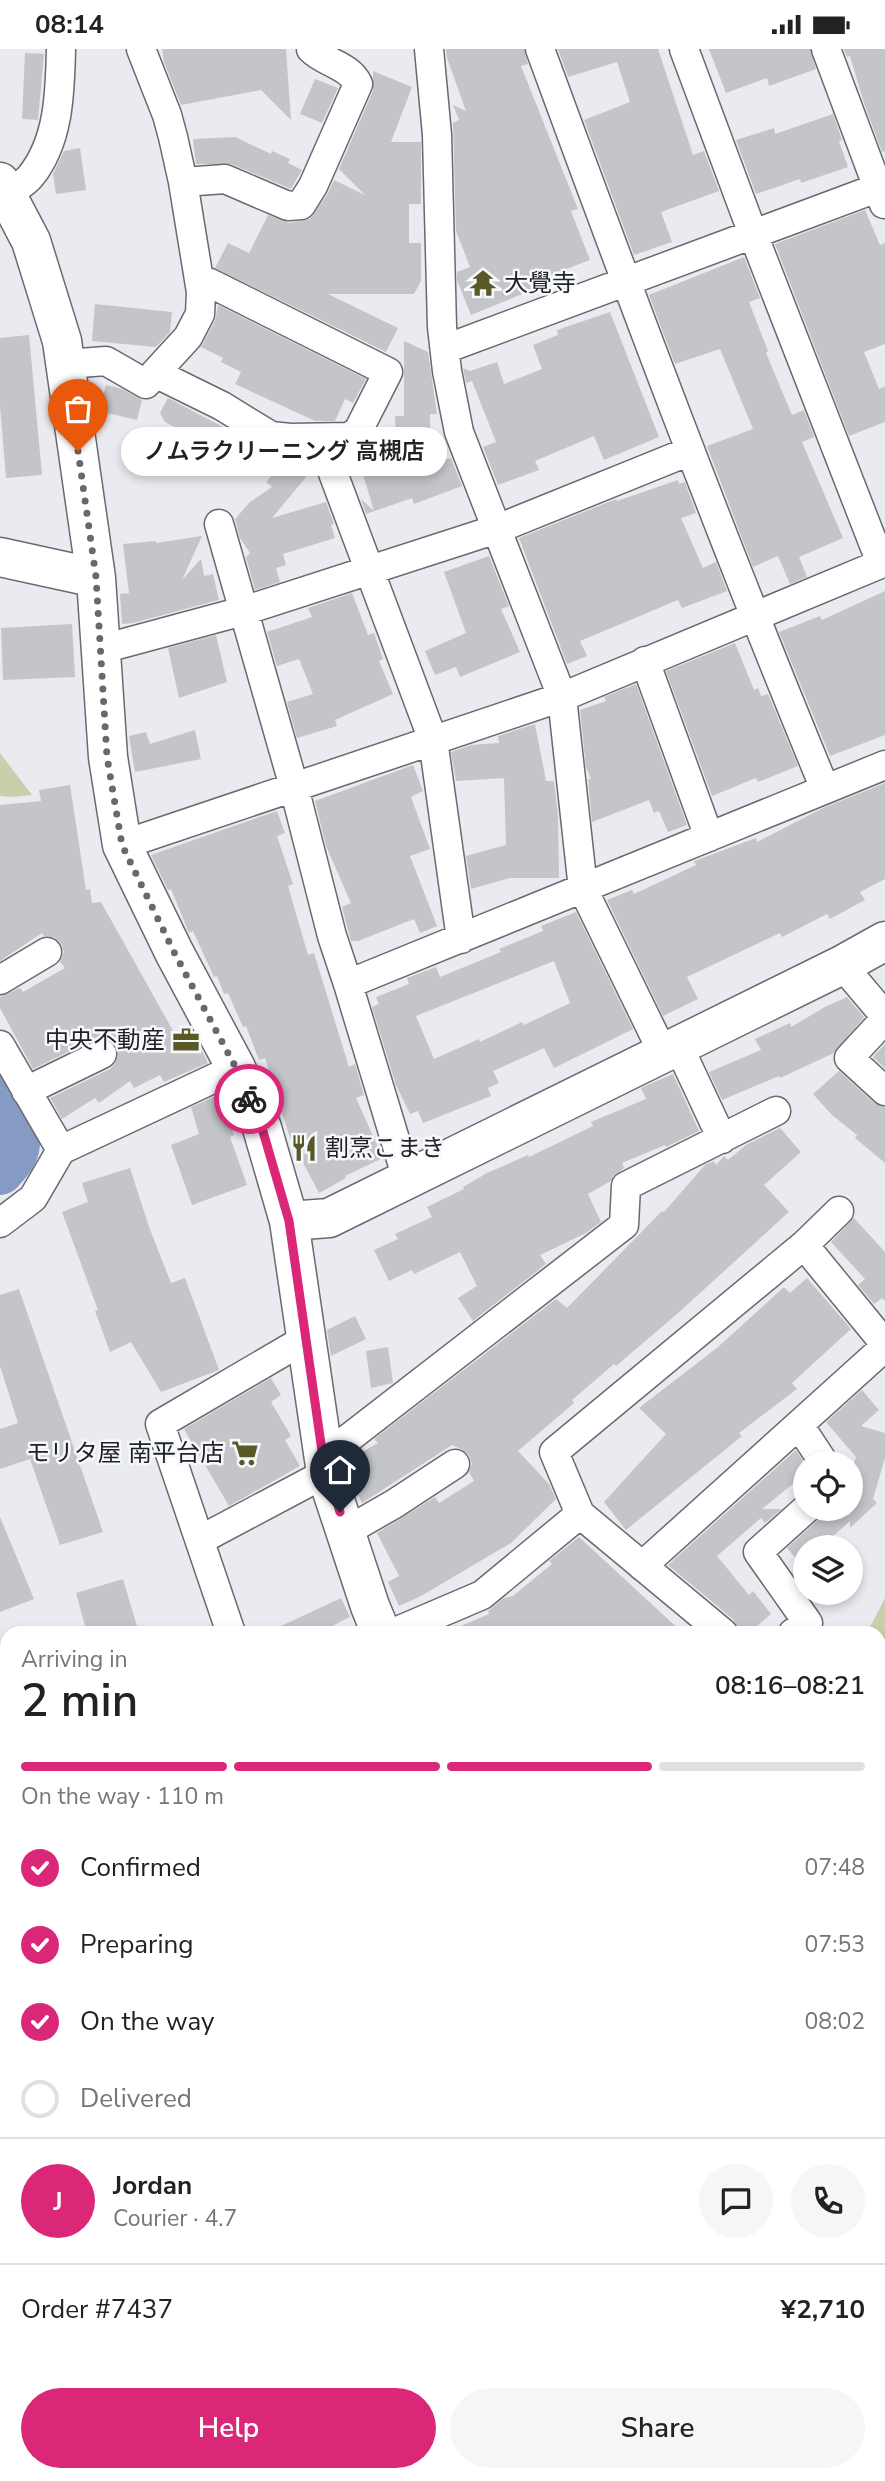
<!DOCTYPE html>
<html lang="en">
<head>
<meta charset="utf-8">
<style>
	:root { --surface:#fff; --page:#f6f6f6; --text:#222; --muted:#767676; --line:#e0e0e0; --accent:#db2777 }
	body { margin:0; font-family:"Nunito Sans","Noto Sans JP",sans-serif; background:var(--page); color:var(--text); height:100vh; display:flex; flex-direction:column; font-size:26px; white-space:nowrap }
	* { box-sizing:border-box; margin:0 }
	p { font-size:23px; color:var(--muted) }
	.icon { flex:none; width:38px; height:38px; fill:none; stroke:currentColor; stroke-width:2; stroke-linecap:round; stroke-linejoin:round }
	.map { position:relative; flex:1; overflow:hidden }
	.sheet { position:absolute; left:0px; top:1577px; width:886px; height:856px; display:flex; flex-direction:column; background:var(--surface); border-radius:21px 21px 0 0; box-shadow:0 4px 10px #0003 }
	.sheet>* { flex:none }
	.controls { position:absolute; left:793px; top:1402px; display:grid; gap:14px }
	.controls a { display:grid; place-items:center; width:70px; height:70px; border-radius:50%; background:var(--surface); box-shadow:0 4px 10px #0003; font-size:35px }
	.pin { position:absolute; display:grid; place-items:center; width:60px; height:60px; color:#fff; margin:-72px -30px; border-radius:50% 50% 50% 0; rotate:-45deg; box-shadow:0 0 7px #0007 }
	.pin .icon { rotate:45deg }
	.courier { position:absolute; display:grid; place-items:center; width:70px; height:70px; margin:-35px; border:5px solid #db2777; border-radius:50%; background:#fff; color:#222; box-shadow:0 2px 9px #0007 }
	.bubble { position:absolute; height:49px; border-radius:24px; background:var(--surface); box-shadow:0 4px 10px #0003; font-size:23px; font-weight:600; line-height:49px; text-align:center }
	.headline em { font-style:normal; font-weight:600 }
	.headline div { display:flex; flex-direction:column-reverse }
	.headline { display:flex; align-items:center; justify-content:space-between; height:119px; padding:0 21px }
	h1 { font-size:46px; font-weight:600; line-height:52px }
	.bar { display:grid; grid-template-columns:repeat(4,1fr); gap:10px 7px; align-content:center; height:84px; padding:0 21px }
	.bar i { height:9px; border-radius:5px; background:var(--line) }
	.bar .selected { background:var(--accent) }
	.bar p { grid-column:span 4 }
	.line { display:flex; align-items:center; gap:18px; padding:0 21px; border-top:2px solid var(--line) }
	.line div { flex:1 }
	.round { display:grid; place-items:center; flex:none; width:74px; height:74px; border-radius:37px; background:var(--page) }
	ol { padding:0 21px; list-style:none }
	li { display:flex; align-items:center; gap:21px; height:77px }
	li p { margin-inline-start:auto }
	li .icon { padding:7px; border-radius:50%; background:var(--accent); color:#fff; stroke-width:4 }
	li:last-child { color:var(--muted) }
	li i { width:38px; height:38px; border:4px solid var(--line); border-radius:50% }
	.primary-button { display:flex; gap:14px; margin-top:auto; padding:14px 21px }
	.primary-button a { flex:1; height:80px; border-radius:42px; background:var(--accent); color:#fff; font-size:28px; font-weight:600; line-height:80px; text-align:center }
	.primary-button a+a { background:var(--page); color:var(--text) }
	.status { display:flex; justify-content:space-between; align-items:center; height:49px; padding:0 35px; background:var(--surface); direction:ltr }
	.status svg { height:19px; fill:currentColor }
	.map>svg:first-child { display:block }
	.green { fill:#cbcead }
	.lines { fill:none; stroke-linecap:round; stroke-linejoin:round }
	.river { stroke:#859bc4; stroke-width:46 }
	.building { fill:#c3c5c9; fill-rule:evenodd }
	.street-casing { stroke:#696a6f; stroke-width:31 }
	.secondary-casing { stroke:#696a6f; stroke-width:41 }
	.street { stroke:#fff; stroke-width:28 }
	.secondary { stroke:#fff; stroke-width:38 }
	.done { stroke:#68696b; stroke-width:7; stroke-dasharray:0 12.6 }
	.route { stroke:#db2777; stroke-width:9 }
	.labels { text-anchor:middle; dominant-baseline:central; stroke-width:5; stroke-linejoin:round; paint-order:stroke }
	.poi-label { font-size:24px; fill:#222324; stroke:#f6f8fd; text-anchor:start }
</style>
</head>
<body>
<div class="status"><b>08:14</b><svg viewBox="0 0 49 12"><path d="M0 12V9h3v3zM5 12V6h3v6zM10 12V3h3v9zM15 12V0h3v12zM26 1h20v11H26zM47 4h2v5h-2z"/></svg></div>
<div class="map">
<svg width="885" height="2432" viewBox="0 0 885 2432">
	<rect width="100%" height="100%" fill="#e9ebf0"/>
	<path class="green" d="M0 704 32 746 12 748 0 747Z
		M885 1549V1769L878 1719V1584H867Z
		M885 1995V2272L878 2239V1998Z"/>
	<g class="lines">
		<path class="river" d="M0 1036C9 1051 19 1077 17 1095 16 1107 7 1115 0 1123
			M0 2309 7 2318
			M70 2426 72 2432"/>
	</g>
	<path class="building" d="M162 0H286L291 71 261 41 181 56 164 13Z
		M446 0H524L528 15 521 17 578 160 571 162 590 211 529 234 532 241 471 266 457 231V223L470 218 456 182 453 74 459 71 453 56 466 62 447 9Z
		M558 0H658L693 106 704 102 719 142 661 163 672 193 634 206 584 71 630 53 617 13 568 28Z
		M709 0H810L816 20 769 37 767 29 726 44Z
		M844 0H885V102L882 103 864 54 850 7 847 8Z
		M25 4 44 5 38 71 22 70Z
		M373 22 412 38 391 93H421V155H409V194H421V232L414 245H328L398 279 386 303 215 219 228 194 249 204 268 166 289 174 310 170 327 146 334 131 365 146 339 120 373 42Z
		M315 30 338 39 322 74 300 65Z
		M833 65 842 91 839 92 848 118 801 134 800 130 756 145 736 91 774 79 775 85Z
		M235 88 271 105 272 102 290 110 288 114 302 121 291 140 231 115H196L193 90Z
		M80 99 86 141 56 145 53 125 64 102Z
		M865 161 880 196 885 194V295L864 303 879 340 885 337V373L849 387 775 195Z
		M744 208 760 249 749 253 768 302 766 304 792 366 804 361 814 388 802 393 843 489 799 508 807 528 790 535 778 507 753 518 707 397 753 380 720 300 675 315 649 246Z
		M95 255 172 263 170 283 156 298 92 292Z
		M218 256 366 330 353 354 345 350 335 372H315L235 335 241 323 221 313 223 309 201 298 215 272Z
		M610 263 659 388 604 411 594 387 535 412 539 421 498 436 483 398 496 393 472 332 466 334 463 319 470 322 497 313 504 335 542 320 533 296 558 286 557 281Z
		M29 286 42 426 6 429 0 357V289Z
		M404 292 428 303 437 365H430L431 415 451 409 462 437 414 455 412 449 366 465 361 450 374 462 359 412 396 401 395 367H404Z
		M106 336 122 340 142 351 137 371 99 362Z
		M168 349 227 380 216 400 165 373 160 364Z
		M308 405 317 415 272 469 326 453 334 475 331 476 335 489 283 505 286 516 276 519 280 533 255 541 246 508 250 504 240 489 235 470 250 453 272 438 266 433 290 406Z
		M678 431 679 435 685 433 696 464 681 469 703 519 716 513 727 542 682 559 678 551 580 592 587 607 567 615 519 489 616 450 617 452Z
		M202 487 182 531 201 510 204 527 213 525 219 551 133 574 122 575 120 545 129 544 123 495 156 492V494Z
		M489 507 509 557 501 560 520 603 460 628 456 618 435 626 425 602 466 584 444 523Z
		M885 542V686L830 707 779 583 820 567 822 571Z
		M352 544 368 586 374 584 383 610 379 612 393 645 335 671 337 677 297 689 287 653 313 645 299 610 277 617 267 583 312 568 308 559Z
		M72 575 75 628 3 631 1 579Z
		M216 586 227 633 179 649 168 599Z
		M735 594 754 641 758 639 761 647 768 645 798 717 758 733 756 729 712 747 666 622Z
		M636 635 687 776 668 783 659 762 654 764 649 751 592 773 588 730H591L586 718 580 661 606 652 604 648Z
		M535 675 546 732H554L558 767 559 829H510L471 840 466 807 506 796 504 729 456 732 451 703 471 696 499 694 498 687Z
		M195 681 201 710 135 723 129 687 146 683 150 695Z
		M413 716 423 742 411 748 430 800 410 807 437 877 420 884 414 870 358 892H351L342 858 351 854 326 797 315 752Z
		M885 734V830L860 843 865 851 830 870 827 865 782 888 780 884 687 928 698 950 663 967 607 851 632 841 634 845 696 816 694 812 697 811 756 789 757 793 823 759Z
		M70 736 86 841 90 840 92 854 101 853 181 996 186 993 190 1000 199 996 208 1014 164 1033 160 1026 134 1039 130 1032 99 1054 95 1049 62 1070 50 1049 110 1020 115 1015 118 1007 117 998 111 991 102 988 95 990 33 1020 0 959V948L20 939 23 943 65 919 60 913 64 903 61 894 54 888 44 887 42 884 0 912V756L41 752 39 741Z
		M277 762 285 784 277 787 293 835 288 837 308 906 314 904 349 1018 355 1015 364 1046 356 1049 383 1109 345 1127 346 1129 319 1144 290 1089 265 1009 259 1011 246 977 243 978 228 944 224 945 217 927 214 928 193 882 189 884 171 840 168 841 151 806Z
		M576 863 633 980 554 1019 544 999 493 1022 499 1034 488 1039 491 1047 423 1074 418 1062 410 1065 396 1036 372 958 379 955 376 948 409 935 407 929 436 918 440 928 501 903 499 900 543 882 541 877ZM554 912 570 954 524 976 522 973 480 993 479 990 434 1010 416 967Z
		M847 948 864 968 834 1004 780 1029 779 1027 722 1051 709 1023 761 1001 755 990 790 974 791 978 825 958Z
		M885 995V1019L873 1008Z
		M839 1022 874 1054 885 1058V1114L855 1089 857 1086 832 1066 813 1045Z
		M673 1025 699 1082 666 1098 665 1096 622 1114 624 1119 613 1127 611 1132 588 1145 601 1173 586 1184 540 1206 546 1215 473 1272 458 1249 477 1237 460 1203 414 1225 412 1221 389 1232 374 1201 398 1190 395 1185 432 1168 427 1158 464 1140 463 1138 487 1124 528 1106 529 1108 593 1077 591 1073 646 1050 641 1039Z
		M223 1044 224 1046 221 1047 234 1086 230 1088 247 1136 192 1156 171 1096 199 1085 191 1058Z
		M780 1079 801 1103 764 1136 789 1163 677 1265 616 1317 614 1315 572 1351 574 1354 518 1402 549 1435 556 1450 511 1494 421 1547 399 1557 388 1533 399 1527 377 1484 435 1448 439 1454 474 1432 469 1423 472 1415 469 1406 463 1401 452 1396 362 1454 353 1435 346 1412 378 1394 374 1390 556 1250 567 1259 662 1162 664 1163 705 1116 714 1112 716 1116 724 1107 728 1111 746 1096Z
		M130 1119 149 1178 171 1234 185 1229 219 1321 161 1343 131 1293 110 1303 95 1262 98 1261 62 1163 88 1153 82 1134Z
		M854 1169 885 1203V1252L882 1249 874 1255 858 1236 865 1230 831 1193Z
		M807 1229 851 1280 792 1334 797 1340 739 1384 742 1387 626 1481 604 1453 666 1385 639 1359 718 1298 784 1238 790 1244Z
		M19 1240 103 1483 60 1496 30 1410 0 1420V1380L18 1374 0 1317V1246Z
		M355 1267 366 1290 331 1307 327 1281Z
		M388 1298 393 1334 371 1339 366 1302Z
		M271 1329 281 1346 271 1353 291 1387 285 1391 300 1417 229 1457 184 1380Z
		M862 1341 879 1361 861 1377 885 1384V1409L873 1450 877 1454 850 1479V1472L821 1498H805V1520L787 1499 817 1472 822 1460H844L850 1467V1428L856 1408 826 1373Z
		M796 1401 805 1415V1425L762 1460H782L765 1474 761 1469 717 1507 749 1546 753 1542 771 1565 749 1584H739L734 1571 668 1516Z
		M0 1468 34 1550 0 1563Z
		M579 1488 683 1584H445L489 1565 488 1562 504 1549 513 1547 552 1515 549 1512Z
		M123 1530 139 1584H87L76 1544Z
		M341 1549 350 1568 318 1584H266Z"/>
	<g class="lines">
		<defs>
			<path id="street" d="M141 0 167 66 173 88 183 133 201 243 200 265 188 288 155 324
				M429 0 437 86 442 278 447 322 459 383 562 648 583 840 663 1004
				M540 0C631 248 724 496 825 740
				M684 0 753 185 881 514
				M826 0 884 155
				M183 133 225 130 288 157 301 156 313 137 358 35C349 16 325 14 311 0
				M7 145C14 140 24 135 30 128 59 93 60 44 61 0
				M445 300 885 136
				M66 315 106 312 146 335 155 324 222 357 271 387 290 389 349 388 358 382 388 323 210 234 200 233
				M333 424 433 691 461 890
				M219 475 294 738 332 887 348 935 885 716
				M102 600 243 562 497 480 690 402
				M645 612 709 788
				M122 796 562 648 885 513
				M842 916 885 967
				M0 931 47 903
				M348 935 407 1130
				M885 970 849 1009 885 1042
				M0 996 61 1101
				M678 996 722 1090
				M26 1042 102 1005
				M0 1174 33 1149 61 1101 236 1019
				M804 1196 839 1162
				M799 1376 824 1414
				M323 1409 624 1176 626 1137 776 1062
				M580 1465 554 1403 804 1196 885 1295
				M347 1482 394 1455 455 1415
				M200 1491 326 1424
				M642 1517 885 1298
				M231 1584 160 1375 307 1289
				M393 1584 482 1546 580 1465 723 1584
				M793 1584 808 1574 758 1503 806 1460
				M0 2239 7 2246
				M0 2355 7 2367
				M39 2426 42 2432
				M105 2426 106 2432"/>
			<path id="secondary" d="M0 133 31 192 62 292 96 529 108 708 122 796 174 903 236 1019 262 1079 289 1172 326 1424 370 1557 381 1584
				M0 508 96 529
				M289 1172 329 1169 842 916 885 892
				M774 2426 777 2432"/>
		</defs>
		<use href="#street" class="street-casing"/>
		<use href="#secondary" class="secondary-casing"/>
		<use href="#street" class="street"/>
		<use href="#secondary" class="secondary"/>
	</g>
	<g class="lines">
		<path class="done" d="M78 402 96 528 107 708 122 796 174 903 236 1019 249 1050"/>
		<path class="route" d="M249 1050 262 1079 289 1172 323 1409 340 1463"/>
	</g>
	<defs>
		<symbol id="temple-bare" viewBox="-9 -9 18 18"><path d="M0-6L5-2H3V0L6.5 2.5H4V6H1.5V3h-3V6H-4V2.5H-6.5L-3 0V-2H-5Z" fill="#585926" stroke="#f6f8fd" stroke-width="2.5" paint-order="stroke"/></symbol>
		<symbol id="office-bare" viewBox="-9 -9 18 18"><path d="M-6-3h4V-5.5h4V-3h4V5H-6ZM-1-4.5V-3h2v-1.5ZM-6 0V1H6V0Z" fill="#585926" stroke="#f6f8fd" stroke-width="2.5" paint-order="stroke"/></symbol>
		<symbol id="restaurant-bare" viewBox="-9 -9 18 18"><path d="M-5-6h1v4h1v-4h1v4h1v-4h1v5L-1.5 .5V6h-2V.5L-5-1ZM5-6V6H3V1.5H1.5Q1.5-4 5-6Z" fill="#585926" stroke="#f6f8fd" stroke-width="2.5" paint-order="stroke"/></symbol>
		<symbol id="supermarket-bare" viewBox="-9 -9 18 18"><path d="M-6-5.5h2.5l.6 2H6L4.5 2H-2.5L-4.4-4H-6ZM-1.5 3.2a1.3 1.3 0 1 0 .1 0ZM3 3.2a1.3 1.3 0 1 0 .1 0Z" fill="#585926" stroke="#f6f8fd" stroke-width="2.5" paint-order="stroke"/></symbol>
	</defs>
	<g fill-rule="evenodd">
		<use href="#temple-bare" x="464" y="215" width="38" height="38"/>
		<use href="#office-bare" x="167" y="972" width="38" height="38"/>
		<use href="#restaurant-bare" x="285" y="1080" width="38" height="38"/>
		<use href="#supermarket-bare" x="226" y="1385" width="38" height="38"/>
	</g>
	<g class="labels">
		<g class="poi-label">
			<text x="504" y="234">大覺寺</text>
			<text x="165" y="991" text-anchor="end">中央不動産</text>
			<text x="325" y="1099">割烹こまき</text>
			<text x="224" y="1404" text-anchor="end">モリタ屋 南平台店</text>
		</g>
	</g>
</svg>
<div class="controls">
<a><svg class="icon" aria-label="locate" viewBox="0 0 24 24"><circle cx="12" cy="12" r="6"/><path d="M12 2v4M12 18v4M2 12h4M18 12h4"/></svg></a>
<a><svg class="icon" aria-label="layers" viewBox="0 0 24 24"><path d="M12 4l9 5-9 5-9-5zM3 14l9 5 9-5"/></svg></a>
</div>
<div class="pin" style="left:78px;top:402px;background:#ea580c"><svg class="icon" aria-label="bag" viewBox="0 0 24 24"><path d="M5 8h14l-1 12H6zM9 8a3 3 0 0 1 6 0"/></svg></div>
<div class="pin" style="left:340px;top:1463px;background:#1f2937"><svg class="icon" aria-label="home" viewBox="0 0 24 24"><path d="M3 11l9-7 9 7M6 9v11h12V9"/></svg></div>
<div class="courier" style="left:249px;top:1050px"><svg class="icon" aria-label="bike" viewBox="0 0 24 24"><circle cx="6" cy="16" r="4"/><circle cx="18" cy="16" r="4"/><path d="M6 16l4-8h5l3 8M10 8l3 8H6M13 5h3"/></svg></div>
<div class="bubble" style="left:121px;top:378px;width:326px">ノムラクリーニング 高槻店</div>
<section class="sheet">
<div class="headline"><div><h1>2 min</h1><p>Arriving in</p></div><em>08:16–08:21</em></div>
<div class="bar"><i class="selected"></i><i class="selected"></i><i class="selected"></i><i></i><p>On the way · 110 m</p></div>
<ol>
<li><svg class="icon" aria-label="check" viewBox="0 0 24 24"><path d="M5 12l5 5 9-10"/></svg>Confirmed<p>07:48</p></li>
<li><svg class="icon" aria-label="check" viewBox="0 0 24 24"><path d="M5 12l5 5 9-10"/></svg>Preparing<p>07:53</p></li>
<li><svg class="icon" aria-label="check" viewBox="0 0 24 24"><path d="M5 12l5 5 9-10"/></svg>On the way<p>08:02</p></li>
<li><i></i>Delivered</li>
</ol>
<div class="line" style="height:126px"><b class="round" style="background:var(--accent);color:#fff">J</b><div><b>Jordan</b><p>Courier · 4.7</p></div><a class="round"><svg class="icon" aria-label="chat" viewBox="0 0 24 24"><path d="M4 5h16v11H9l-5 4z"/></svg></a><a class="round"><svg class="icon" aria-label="phone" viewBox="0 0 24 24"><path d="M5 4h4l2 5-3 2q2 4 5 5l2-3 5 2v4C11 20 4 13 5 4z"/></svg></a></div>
<div class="line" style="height:91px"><div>Order #7437</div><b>¥2,710</b></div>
<div class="primary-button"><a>Help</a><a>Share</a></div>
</section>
</div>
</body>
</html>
